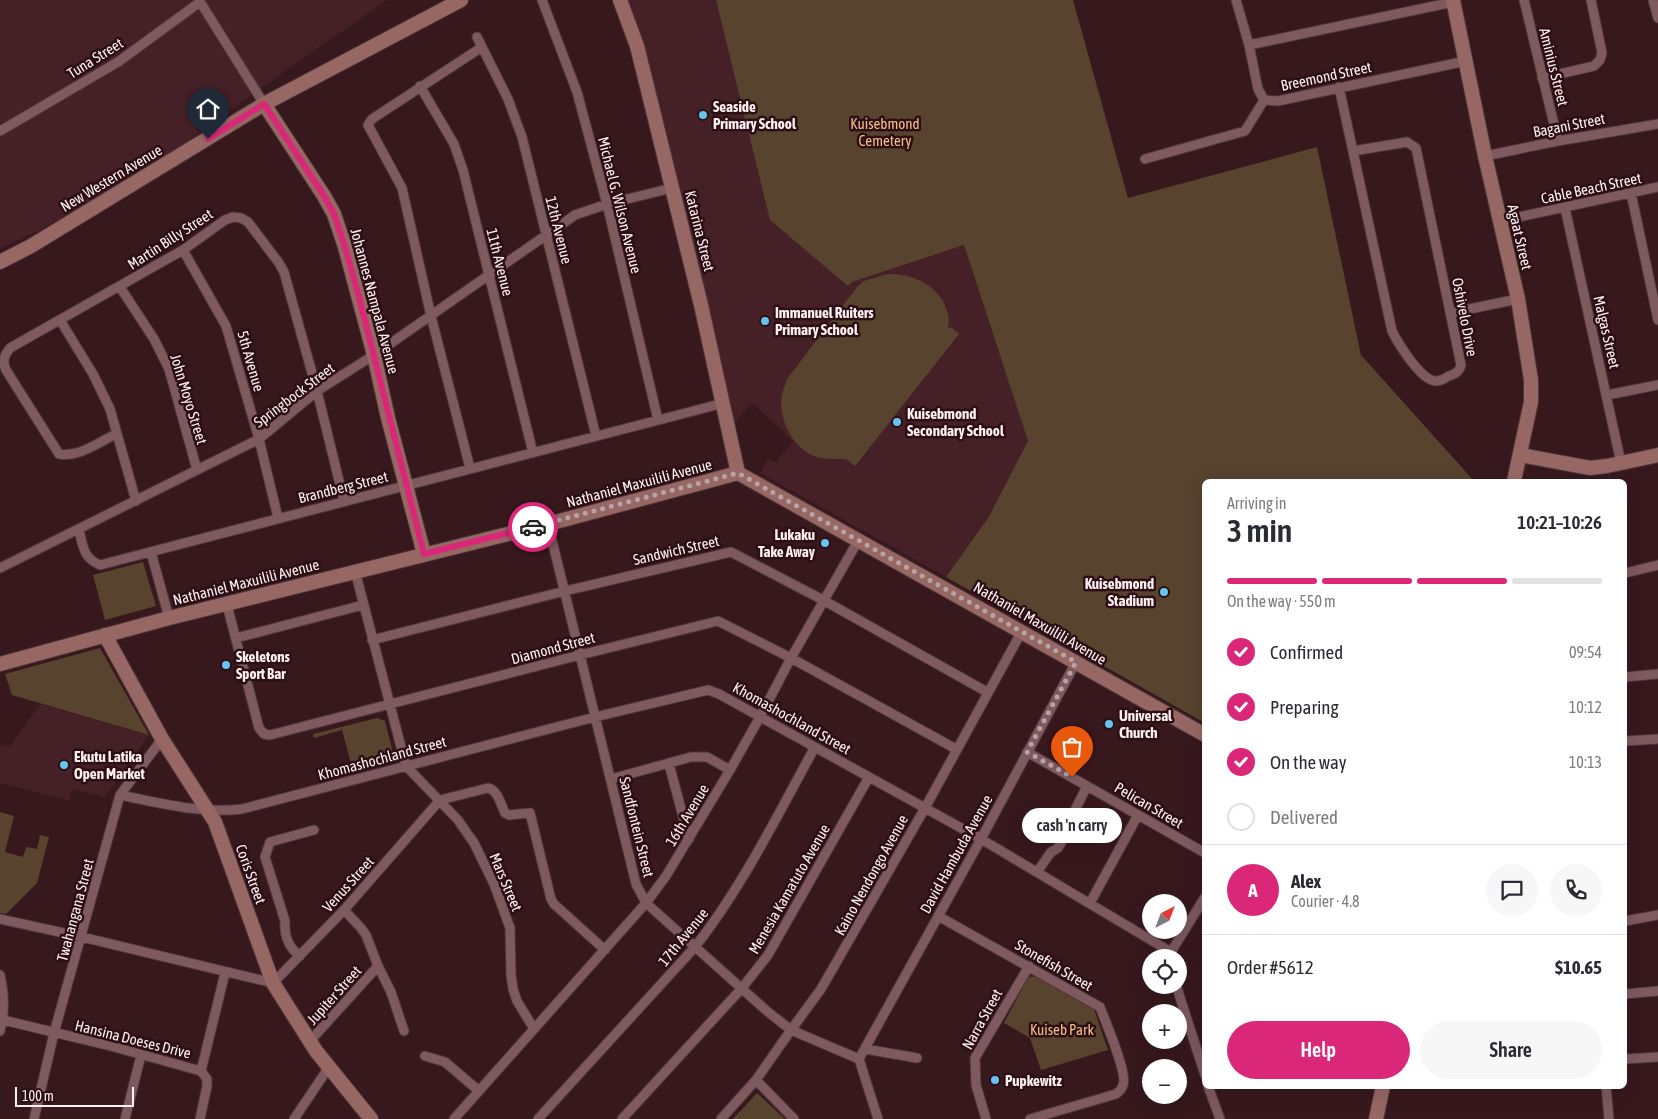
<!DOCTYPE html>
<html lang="en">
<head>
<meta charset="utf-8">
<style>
	:root { --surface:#fff; --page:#f7f7f7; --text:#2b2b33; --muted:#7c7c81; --line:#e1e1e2; --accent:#db2777 }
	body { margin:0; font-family:"Asap Condensed",sans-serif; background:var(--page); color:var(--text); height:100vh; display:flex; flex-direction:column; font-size:19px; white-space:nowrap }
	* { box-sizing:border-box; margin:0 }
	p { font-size:16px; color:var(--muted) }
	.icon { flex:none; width:28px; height:28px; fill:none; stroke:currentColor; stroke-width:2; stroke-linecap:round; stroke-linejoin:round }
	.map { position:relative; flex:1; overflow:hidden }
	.details { position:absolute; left:1202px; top:479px; width:425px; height:610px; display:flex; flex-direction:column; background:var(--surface); border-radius:8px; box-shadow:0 5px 20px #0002 }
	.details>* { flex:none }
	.needle { width:32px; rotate:42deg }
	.fabs { position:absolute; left:1142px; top:894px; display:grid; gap:10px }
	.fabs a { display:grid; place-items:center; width:45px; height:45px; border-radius:50%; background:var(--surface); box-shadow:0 5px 20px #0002; font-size:25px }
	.scale { position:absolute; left:15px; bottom:12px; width:119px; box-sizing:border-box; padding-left:5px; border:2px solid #fef0f1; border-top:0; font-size:14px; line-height:18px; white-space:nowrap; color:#fef0f1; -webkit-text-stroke:4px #2c0f14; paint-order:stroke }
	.pin { position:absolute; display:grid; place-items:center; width:42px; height:42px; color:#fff; margin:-51px -21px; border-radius:50% 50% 50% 0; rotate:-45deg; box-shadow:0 0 5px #0007 }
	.pin .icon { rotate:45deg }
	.courier { position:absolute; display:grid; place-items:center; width:50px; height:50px; margin:-25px; border:4px solid #db2777; border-radius:50%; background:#fff; color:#222; box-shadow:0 1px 6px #0007 }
	.bubble { position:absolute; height:35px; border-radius:18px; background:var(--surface); box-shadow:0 5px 20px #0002; font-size:16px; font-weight:600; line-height:35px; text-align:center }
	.overview em { font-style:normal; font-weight:600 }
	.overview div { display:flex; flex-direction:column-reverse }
	.overview { display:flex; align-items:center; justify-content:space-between; height:85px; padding:0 25px }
	h1 { font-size:32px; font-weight:600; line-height:38px }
	.bar { display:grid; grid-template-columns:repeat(4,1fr); gap:8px 5px; align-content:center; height:60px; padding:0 25px }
	.bar i { height:6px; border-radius:4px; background:var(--line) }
	.bar .current { background:var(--accent) }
	.bar p { grid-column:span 4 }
	.line { display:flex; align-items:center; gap:12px; padding:0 25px; border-top:1px solid var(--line) }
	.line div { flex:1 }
	.round { display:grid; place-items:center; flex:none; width:52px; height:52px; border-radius:26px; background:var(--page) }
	ol { padding:0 25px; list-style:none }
	li { display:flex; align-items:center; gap:15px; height:55px }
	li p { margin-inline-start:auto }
	li .icon { padding:5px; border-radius:50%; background:var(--accent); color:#fff; stroke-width:4 }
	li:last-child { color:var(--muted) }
	li i { width:28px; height:28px; border:2px solid var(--line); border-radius:50% }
	.primary-button { display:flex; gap:10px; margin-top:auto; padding:10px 25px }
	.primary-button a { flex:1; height:58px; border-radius:30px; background:var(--accent); color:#fff; font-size:20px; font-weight:600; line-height:58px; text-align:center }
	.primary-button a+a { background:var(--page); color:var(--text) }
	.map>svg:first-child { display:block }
	.built { fill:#462027 }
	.green { fill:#57432e }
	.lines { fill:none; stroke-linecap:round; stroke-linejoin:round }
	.street-casing { stroke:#4e373b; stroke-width:11 }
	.secondary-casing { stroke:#4e373b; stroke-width:16 }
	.street { stroke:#7e595e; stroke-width:9 }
	.secondary { stroke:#976763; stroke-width:14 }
	.done { stroke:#b8a4a7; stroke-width:5; stroke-dasharray:0 9 }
	.route { stroke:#db2777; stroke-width:6 }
	.poi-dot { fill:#67c4f0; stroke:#2c0f14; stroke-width:2 }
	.labels { text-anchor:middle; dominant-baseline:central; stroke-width:5; stroke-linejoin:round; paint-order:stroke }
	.street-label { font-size:15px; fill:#fef0f1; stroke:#2c0f14 }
	.poi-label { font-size:15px; font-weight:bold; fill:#fef0f1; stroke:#2c0f14; text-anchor:start }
	.park-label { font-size:15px; fill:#f2bd88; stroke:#2c0f14 }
</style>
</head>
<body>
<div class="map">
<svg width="1658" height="1119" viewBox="0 0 1658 1119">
	<rect width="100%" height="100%" fill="#37181d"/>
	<path class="built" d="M0 0H387L285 71 162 160 46 227 0 249Z
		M626 0H716L849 286 852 282 964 245 1028 441 988 518 946 577 760 473 768 459 775 463 793 441 752 403 734 423 683 202 643 46Z
		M40 704 149 735 105 797 72 789 69 801 0 783V744L10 746Z"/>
	<path class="green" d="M716 0H1073L1128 198 1317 147 1361 355 1474 481H1205V723L946 577 988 518 1028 441 964 245 852 282 848 286 770 220Z
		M887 274C913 273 941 286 948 314 950 318 948 325 948 329L951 327 959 334 855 466 846 459C834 459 818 460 808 453 789 441 778 415 782 394 783 389 786 384 787 379L857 287 864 281Z
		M143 562 156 606 105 620 93 575Z
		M100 648 149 735 12 695 5 674Z
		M377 718 385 721 394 757 389 763 353 771 342 730 314 738 313 734Z
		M0 812 14 816 5 852 23 857 26 847 37 849 40 835 49 837 37 883 6 914 0 913Z
		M1038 976 1094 1009 1108 1050 1041 1070 1030 1038 1004 1023 1028 977Z
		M757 1093 785 1119H733Z"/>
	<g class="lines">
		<defs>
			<path id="street" d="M199 0 264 104
				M542 0 577 92 607 204 658 420
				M1236 0 1249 45 1258 89 1264 100 1278 101 1466 61
				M1524 0 1558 141
				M1653 0 1658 18
				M477 37 508 99 522 137 596 436
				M1249 45 1453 2
				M1542 78 1594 66 1600 60 1602 53 1591 0
				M420 86 454 144 463 170 533 453
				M1339 87 1392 331C1398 343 1421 381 1436 381 1440 381 1444 379 1447 377 1454 374 1459 373 1461 365L1416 148 1407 142 1353 151
				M0 131 118 62 200 2
				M1485 156 1558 141 1658 124
				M1145 159 1245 131 1264 100
				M1631 193 1658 320
				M1565 208 1621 463
				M1500 221 1658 187
				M183 250 226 326 259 439 278 518
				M120 287 154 339 169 369 197 470
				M1450 313 1518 299
				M60 320 93 374 110 409 136 501
				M1607 395 1658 385
				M116 434C99 442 78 458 59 454L6 370C2 361 4 356 10 348L183 250 225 220 233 217 241 218 248 222 279 263 284 272 317 391 344 501
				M470 468 431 316 402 188 368 125 372 119 482 47
				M548 524 636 884 646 903 768 1012 791 1030 859 1059
				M79 530C83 546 83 558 100 565L724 403
				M151 552 169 618
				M0 568 259 439 317 391 374 355 575 215 607 204 672 188
				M355 571 406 766 458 820 474 843 494 884 510 928 511 975 513 989 517 1001 534 1029
				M1625 573 1658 565
				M227 605 259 728 264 734 270 735 580 655 718 621 791 658 956 749
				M236 638 363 605
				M372 640 565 591 731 552 823 600 987 692
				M1625 677 1658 674
				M1625 741 1658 739
				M1027 752 1205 853
				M669 764 689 839
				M611 779 691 757H707L730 770
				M120 795 162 739
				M1037 872 1051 852 1058 848 1076 817 1074 812 1087 786
				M1090 903 1138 815
				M344 910 361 928 366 935 378 966 391 992 404 1031
				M938 916 1100 1007C1105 1021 1128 1073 1123 1085 1122 1089 1119 1092 1116 1094L1030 1119
				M0 919 82 937 273 983 344 910 440 800 488 788C498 790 501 805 505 813L509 815 530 813 551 899 554 904 605 950
				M1625 921 1658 915
				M1171 952 1205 897
				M300 956C288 947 284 936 285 921L265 857 270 842 314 830
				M0 975C4 993 5 1013 0 1031
				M1176 985 1205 1075
				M1625 994 1658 991
				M3 1020 107 1045 201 1071
				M310 1041 378 966
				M865 1049 917 1058
				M425 1056 445 1062 479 1091
				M859 1059 981 839 1076 662
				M859 1059 878 1119
				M1625 1059 1658 1057
				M201 1071 225 973
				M756 1080 794 1119
				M1208 1086 1220 1119
				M1606 1086 1609 1119
				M34 1119 54 1033 120 795C161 803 200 814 242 809L595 717 708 690 719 694 981 839 1171 952 1172 958
				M125 1119 141 1055
				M200 1119 207 1086V1079L201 1071
				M294 1119 329 1067
				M454 1119 646 903 666 876 730 770 760 717 791 658 859 539
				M538 1119 695 947C743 886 778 814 815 747
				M622 1119 742 988 768 955 869 777
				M721 1119 756 1080 791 1030 821 989 925 808 1022 631
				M986 1119 976 1085 975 1058 1029 966"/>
			<path id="secondary" d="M620 0 637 46 701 305 738 473
				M1453 0 1485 156 1518 299 1531 380V402L1514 481
				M264 104 324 196 334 214 345 247 374 355 388 418 424 554
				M0 262 31 246 264 104 461 0
				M1520 455 1590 468 1607 466 1658 455
				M105 635 162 739 215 822 273 983 316 1051 371 1119
				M0 664 169 618 548 524 738 473 1205 735
				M1376 1119 1383 1086"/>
		</defs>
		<use href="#street" class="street-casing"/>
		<use href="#secondary" class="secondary-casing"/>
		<use href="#street" class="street"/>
		<use href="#secondary" class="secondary"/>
	</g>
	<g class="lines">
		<path class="done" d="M533 527 738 473 1076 662 1027 752 1072 777"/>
		<path class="route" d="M208 139 264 104 324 196 334 214 345 247 360 301 424 554 533 527"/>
	</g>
	<g class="poi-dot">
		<circle cx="703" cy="115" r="5"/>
		<circle cx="765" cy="321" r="5"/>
		<circle cx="897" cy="422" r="5"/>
		<circle cx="825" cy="543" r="5"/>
		<circle cx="1164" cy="592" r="5"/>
		<circle cx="226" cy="665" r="5"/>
		<circle cx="1109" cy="724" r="5"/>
		<circle cx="64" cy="765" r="5"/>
		<circle cx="995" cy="1080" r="5"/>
	</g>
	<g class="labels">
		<g class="street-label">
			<text transform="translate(95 58) rotate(-32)">Tuna Street</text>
			<text transform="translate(1554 67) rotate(76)">Aminius Street</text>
			<text transform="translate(1326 76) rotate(-12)">Breemond Street</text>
			<text transform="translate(1569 125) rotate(-11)">Bagani Street</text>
			<text transform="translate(111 178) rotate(-31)">New Western Avenue</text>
			<text transform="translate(1591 188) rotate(-12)">Cable Beach Street</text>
			<text transform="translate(620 205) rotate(76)">Michael G. Wilson Avenue</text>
			<text transform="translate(559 230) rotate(76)">12th Avenue</text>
			<text transform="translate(700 231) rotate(76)">Katarina Street</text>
			<text transform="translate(1520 237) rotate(77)">Agaat Street</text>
			<text transform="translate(170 239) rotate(-33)">Martin Billy Street</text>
			<text transform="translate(500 262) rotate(76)">11th Avenue</text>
			<text transform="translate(375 301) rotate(75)">Johannes Nampala Avenue</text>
			<text transform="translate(1465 317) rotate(79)">Oshivelo Drive</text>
			<text transform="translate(1607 332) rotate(77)">Malgas Street</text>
			<text transform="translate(251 361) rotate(74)">5th Avenue</text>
			<text transform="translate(294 395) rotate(-37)">Springbock Street</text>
			<text transform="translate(189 399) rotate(73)">John Moyo Street</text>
			<text transform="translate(639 483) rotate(-15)">Nathaniel Maxuilili Avenue</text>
			<text transform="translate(343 487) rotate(-14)">Brandberg Street</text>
			<text transform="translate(676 550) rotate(-13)">Sandwich Street</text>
			<text transform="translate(246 582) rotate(-14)">Nathaniel Maxuilili Avenue</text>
			<text transform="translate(1040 623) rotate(30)">Nathaniel Maxuilili Avenue</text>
			<text transform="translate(553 648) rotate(-15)">Diamond Street</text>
			<text transform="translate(792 718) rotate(29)">Khomashochland Street</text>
			<text transform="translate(382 758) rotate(-15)">Khomashochland Street</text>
			<text transform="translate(1149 805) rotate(30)">Pelican Street</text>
			<text transform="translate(687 815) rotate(-59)">16th Avenue</text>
			<text transform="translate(637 827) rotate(76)">Sandfontein Street</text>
			<text transform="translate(956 854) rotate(-61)">David Hambuda Avenue</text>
			<text transform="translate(251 874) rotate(70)">Coris Street</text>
			<text transform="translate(871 875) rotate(-61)">Kaino Nendongo Avenue</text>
			<text transform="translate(506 882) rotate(67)">Mars Street</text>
			<text transform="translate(348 884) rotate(-48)">Venus Street</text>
			<text transform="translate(789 889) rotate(-60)">Menesia Kamatuto Avenue</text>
			<text transform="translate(75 910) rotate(-75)">Twahangana Street</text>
			<text transform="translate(683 937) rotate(-51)">17th Avenue</text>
			<text transform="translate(1054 965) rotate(30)">Stonefish Street</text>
			<text transform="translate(334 995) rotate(-48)">Jupiter Street</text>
			<text transform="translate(982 1019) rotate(-61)">Narra Street</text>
			<text transform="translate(133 1039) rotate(14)">Hansina Doeses Drive</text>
		</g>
		<g class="poi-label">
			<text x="713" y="106">Seaside<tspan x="713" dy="17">Primary School</tspan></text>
			<text x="775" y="312">Immanuel Ruiters<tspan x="775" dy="17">Primary School</tspan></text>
			<text x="907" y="413">Kuisebmond<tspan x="907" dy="17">Secondary School</tspan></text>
			<text x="815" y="534" text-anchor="end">Lukaku<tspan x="815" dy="17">Take Away</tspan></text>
			<text x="1154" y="583" text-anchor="end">Kuisebmond<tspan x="1154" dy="17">Stadium</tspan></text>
			<text x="236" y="656">Skeletons<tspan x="236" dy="17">Sport Bar</tspan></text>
			<text x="1119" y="715">Universal<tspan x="1119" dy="17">Church</tspan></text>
			<text x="74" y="756">Ekutu Latika<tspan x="74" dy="17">Open Market</tspan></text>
			<text x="1005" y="1080">Pupkewitz</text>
		</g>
		<g class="park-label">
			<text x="885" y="123">Kuisebmond<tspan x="885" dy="17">Cemetery</tspan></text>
			<text x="1062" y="1029">Kuiseb Park</text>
		</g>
	</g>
</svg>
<div class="fabs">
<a><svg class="needle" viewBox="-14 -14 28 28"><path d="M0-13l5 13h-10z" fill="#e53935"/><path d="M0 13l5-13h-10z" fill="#7c7c81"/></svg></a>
<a><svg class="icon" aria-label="locate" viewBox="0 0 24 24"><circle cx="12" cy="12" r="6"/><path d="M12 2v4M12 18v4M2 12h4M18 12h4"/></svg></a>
<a>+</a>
<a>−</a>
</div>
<div class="scale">100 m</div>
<div class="pin" style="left:1072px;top:777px;background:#ea580c"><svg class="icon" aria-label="bag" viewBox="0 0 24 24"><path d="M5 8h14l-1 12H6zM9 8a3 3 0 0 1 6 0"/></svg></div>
<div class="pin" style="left:208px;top:139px;background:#1f2937"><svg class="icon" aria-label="home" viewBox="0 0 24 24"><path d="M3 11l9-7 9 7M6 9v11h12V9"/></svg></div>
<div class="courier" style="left:533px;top:527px"><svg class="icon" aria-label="car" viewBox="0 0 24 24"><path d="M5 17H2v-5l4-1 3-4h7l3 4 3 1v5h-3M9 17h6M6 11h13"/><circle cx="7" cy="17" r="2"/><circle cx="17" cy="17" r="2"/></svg></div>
<div class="bubble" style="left:1022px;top:808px;width:100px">cash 'n carry</div>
<section class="details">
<div class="overview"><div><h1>3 min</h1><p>Arriving in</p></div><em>10:21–10:26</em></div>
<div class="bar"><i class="current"></i><i class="current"></i><i class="current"></i><i></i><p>On the way · 550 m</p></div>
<ol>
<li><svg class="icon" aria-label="check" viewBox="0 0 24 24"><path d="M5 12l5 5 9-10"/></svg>Confirmed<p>09:54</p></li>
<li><svg class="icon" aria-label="check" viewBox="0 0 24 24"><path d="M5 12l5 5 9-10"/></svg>Preparing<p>10:12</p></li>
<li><svg class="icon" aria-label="check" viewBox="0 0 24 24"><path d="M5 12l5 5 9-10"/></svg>On the way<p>10:13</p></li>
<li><i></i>Delivered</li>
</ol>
<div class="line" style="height:90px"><b class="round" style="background:var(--accent);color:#fff">A</b><div><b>Alex</b><p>Courier · 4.8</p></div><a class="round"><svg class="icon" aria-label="chat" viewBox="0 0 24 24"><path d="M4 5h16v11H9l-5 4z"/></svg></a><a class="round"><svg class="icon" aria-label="phone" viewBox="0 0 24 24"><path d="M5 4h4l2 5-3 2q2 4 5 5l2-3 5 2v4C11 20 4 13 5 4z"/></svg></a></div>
<div class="line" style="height:65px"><div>Order #5612</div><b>$10.65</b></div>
<div class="primary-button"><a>Help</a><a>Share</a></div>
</section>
</div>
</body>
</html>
